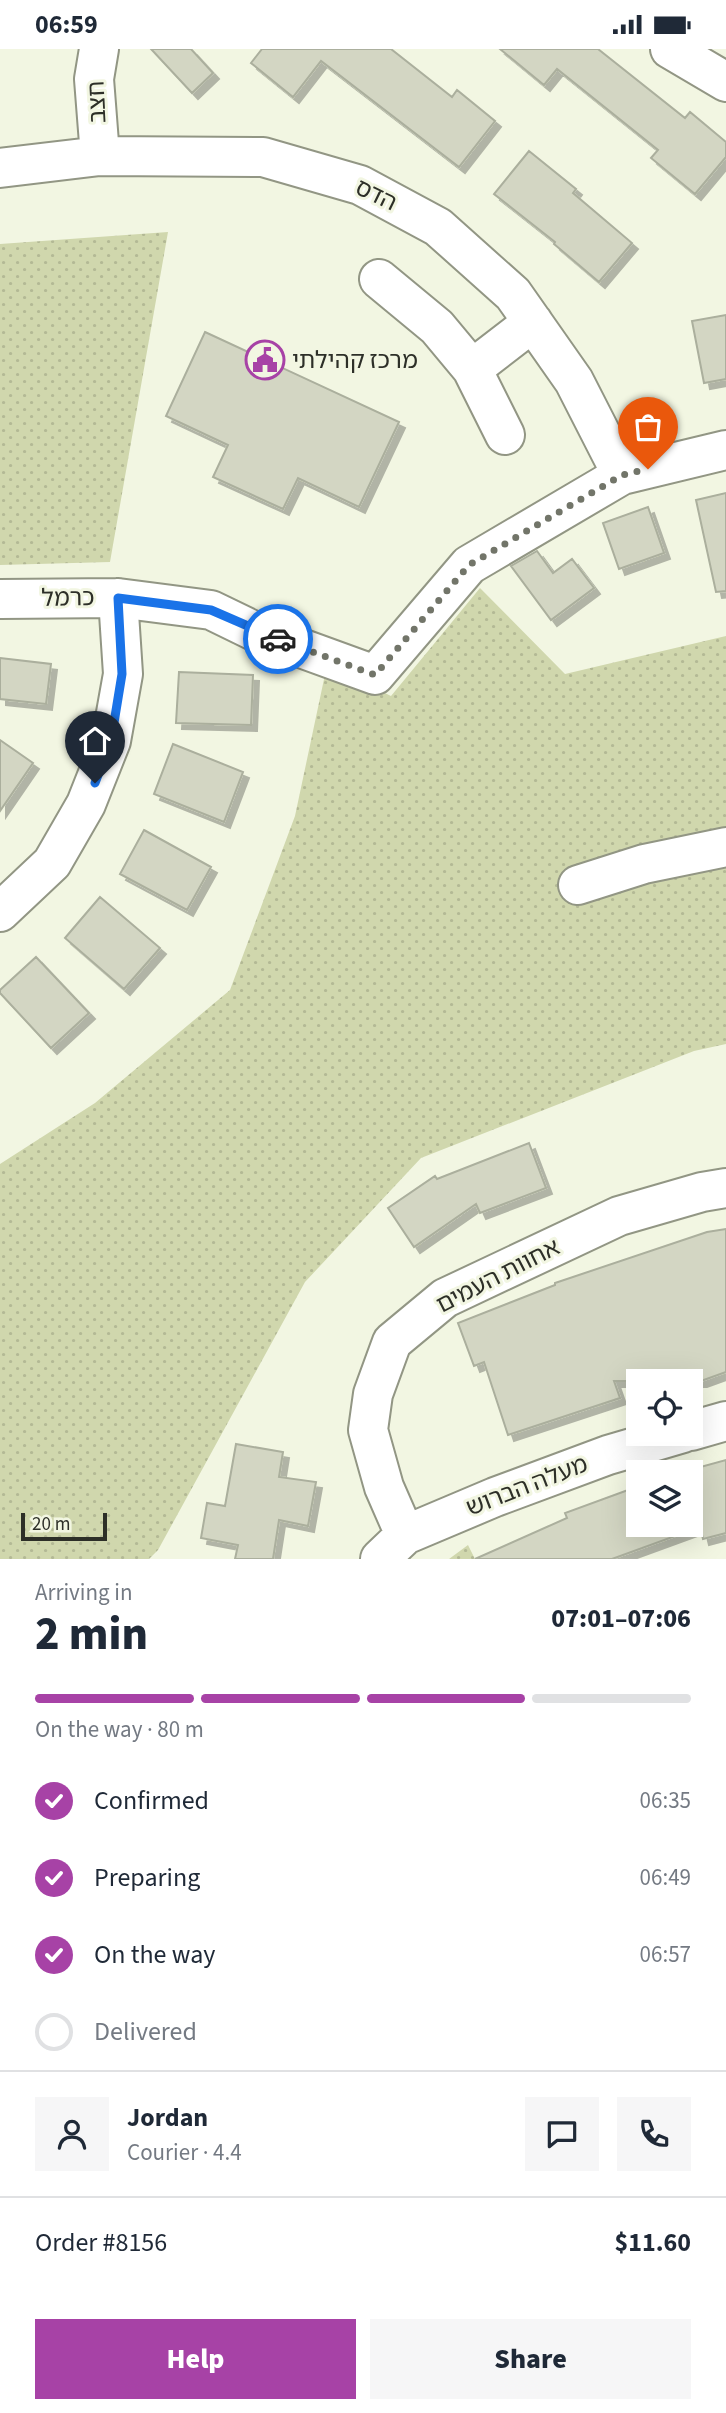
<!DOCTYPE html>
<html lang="en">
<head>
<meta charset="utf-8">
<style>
	:root { --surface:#fff; --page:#f6f6f7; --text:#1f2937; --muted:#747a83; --line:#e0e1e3; --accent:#a742a6 }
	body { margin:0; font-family:"Source Sans 3","Noto Sans Hebrew",sans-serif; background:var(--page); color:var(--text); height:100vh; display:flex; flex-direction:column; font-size:26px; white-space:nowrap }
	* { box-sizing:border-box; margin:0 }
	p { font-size:23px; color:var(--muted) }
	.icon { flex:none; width:38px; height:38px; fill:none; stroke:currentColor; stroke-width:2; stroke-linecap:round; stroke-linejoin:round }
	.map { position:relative; height:1510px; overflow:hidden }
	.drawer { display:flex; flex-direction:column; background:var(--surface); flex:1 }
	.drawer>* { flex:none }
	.tools { position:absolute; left:626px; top:1320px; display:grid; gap:14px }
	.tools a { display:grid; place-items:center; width:77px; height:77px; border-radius:0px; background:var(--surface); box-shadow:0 7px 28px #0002; font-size:35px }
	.scale { position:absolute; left:21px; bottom:18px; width:86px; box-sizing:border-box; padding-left:7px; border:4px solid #2d2f28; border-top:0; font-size:19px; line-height:24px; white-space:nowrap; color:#2d2f28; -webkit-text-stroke:5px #f2f6e2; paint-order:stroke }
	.pin { position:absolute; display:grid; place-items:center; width:60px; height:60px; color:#fff; margin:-72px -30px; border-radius:50% 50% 50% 0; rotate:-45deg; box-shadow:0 0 7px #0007 }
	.pin .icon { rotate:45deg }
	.courier { position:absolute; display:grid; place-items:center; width:70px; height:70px; margin:-35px; border:5px solid #1a73e8; border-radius:50%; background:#fff; color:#222; box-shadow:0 2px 9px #0007 }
	.summary em { font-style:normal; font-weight:800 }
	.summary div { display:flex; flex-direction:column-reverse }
	.summary { display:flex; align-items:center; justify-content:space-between; height:119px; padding:0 35px }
	h1 { font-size:46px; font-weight:800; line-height:52px }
	.bar { display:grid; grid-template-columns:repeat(4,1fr); gap:10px 7px; align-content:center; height:84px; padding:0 35px }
	.bar i { height:9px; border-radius:5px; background:var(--line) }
	.bar .active { background:var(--accent) }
	.bar p { grid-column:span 4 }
	.line { display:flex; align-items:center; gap:18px; padding:0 35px; border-top:2px solid var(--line) }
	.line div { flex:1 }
	.round { display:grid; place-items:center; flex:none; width:74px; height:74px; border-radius:0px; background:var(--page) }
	ol { padding:0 35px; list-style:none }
	li { display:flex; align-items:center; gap:21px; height:77px }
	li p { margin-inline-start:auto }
	li .icon { padding:7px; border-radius:50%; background:var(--accent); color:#fff; stroke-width:4 }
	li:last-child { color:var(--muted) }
	li i { width:38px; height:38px; border:4px solid var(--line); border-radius:50% }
	.cta { display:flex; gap:14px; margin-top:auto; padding:14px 35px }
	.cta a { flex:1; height:80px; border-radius:0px; background:var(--accent); color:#fff; font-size:28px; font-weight:800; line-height:80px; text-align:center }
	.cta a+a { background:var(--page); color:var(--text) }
	.status { display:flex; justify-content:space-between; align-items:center; height:49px; padding:0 35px; background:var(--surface); direction:ltr }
	.status svg { height:19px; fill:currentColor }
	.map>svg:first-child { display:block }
	.grass { fill:url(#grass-dots) }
	.building { fill:#d3d6c3; stroke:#abaf9d; stroke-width:2; filter:url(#shadow) }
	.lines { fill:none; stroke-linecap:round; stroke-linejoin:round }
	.minor-casing { stroke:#929684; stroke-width:42 }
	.minor { stroke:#fff; stroke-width:38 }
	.done { stroke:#727569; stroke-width:7; stroke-dasharray:0 12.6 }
	.route { stroke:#1a73e8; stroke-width:9 }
	.labels { text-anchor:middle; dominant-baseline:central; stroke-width:6; stroke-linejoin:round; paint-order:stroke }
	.street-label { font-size:24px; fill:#2d2f28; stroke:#f2f6e2 }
	.poi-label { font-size:24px; fill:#2d2f28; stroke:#f2f6e2; text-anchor:start }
</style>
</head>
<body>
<div class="status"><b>06:59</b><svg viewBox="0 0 49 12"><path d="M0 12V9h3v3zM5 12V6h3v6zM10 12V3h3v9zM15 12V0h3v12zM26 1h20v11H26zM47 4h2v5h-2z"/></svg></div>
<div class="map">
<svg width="726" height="1510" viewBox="0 0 726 1510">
	<defs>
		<pattern id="grass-dots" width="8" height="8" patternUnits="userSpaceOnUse" patternTransform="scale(1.75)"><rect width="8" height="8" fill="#d0d7ad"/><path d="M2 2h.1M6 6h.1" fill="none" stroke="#b3b995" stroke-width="1.8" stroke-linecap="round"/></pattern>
		<filter id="shadow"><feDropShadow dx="6" dy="6" stdDeviation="0" flood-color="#0004"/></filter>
	</defs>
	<rect width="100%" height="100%" fill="#f2f6e2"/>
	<path class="grass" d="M168 183 110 513 0 516V195Z
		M480 539 565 625 726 587V995L694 1002 421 1109 305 1233 158 1501 149 1510H0V1115L95 1054 230 941 295 767 327 616 391 647Z
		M468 1496 475 1510H449Z"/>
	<path class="building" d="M151 0H191L213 24 192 44Z
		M262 0H391L452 48 457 41 495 72 459 118 321 12 293 48 251 14Z
		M500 0H598L685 69 690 63 726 93V108L695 145 651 109 658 101 557 20 544 36Z
		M529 102 576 140 573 144 632 194 599 233 554 195 555 193 494 145Z
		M726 266V330L704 334 692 272Z
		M205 283 399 373 359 458 298 429 283 460 213 428 228 396 166 367Z
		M726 444V542L716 543 696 451Z
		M648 458 664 504 619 520 603 474Z
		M537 502 553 524 572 510 594 539 551 571 511 517Z
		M0 609 51 615 46 655 0 650Z
		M179 623 253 626 251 676 176 674Z
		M0 691 33 714 0 762Z
		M173 695 243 723 224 773 154 745Z
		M144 781 211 818 187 861 120 825Z
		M100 848 160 899 124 940 65 889Z
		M36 908 89 964 51 999 0 944V941Z
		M529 1094 546 1139 480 1164 476 1155 414 1198 388 1159 435 1127 437 1130Z
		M726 1180V1323L701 1332H614L620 1349 508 1386 484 1313 474 1317 458 1274 555 1236V1234L707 1183Z
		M236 1395 283 1403 279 1428 316 1433 308 1477 279 1471 273 1510H235L238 1496 201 1489 207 1454 225 1457Z
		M726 1411V1484L703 1490 691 1441V1423L686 1422Z
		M639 1437V1475H699L700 1478 612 1510H475L567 1469 565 1464Z"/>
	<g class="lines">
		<defs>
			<path id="minor" d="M99 0 94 30 100 107
				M670 0 726 33
				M0 119 100 107 263 108 360 136 438 178 513 245 574 332 622 426
				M379 230 437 278 472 320 505 386
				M472 320 533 273
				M0 550 118 549 211 561 254 582 375 626 469 516 622 426 726 401
				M578 836 644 815 726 798
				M0 863 52 814 86 755 111 692 123 625 118 549
				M691 1382 726 1372
				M405 1486 384 1438 368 1381 373 1345 392 1293 445 1249 619 1167 702 1143 726 1139
				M380 1510 405 1486 495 1448 608 1406 683 1384"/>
		</defs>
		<use href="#minor" class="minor-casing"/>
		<use href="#minor" class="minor"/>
	</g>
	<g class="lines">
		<path class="done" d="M278 590 375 626 469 516 622 426 648 420"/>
		<path class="route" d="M95 734 111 692 122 625 118 549 211 561 278 590"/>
	</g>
	<defs>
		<symbol id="civic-ring" viewBox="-11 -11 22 22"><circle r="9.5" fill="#f2f6e2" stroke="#a742a6" stroke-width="1.5"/><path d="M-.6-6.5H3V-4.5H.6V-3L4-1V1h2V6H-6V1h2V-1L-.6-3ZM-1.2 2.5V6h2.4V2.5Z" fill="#a742a6"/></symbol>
	</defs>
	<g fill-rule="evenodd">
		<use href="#civic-ring" x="243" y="289" width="44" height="44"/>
	</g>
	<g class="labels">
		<g class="street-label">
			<text transform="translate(97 53) rotate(-93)">חצב</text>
			<text transform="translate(376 146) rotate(26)">הדס</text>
			<text transform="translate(68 549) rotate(-1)">כרמל</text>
			<text transform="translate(498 1227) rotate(-27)">אחוות העמים</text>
			<text transform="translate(527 1437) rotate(-21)">מעלה הברוש</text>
		</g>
		<g class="poi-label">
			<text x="292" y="311">מרכז קהילתי</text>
		</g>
	</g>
</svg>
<div class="tools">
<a><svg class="icon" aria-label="locate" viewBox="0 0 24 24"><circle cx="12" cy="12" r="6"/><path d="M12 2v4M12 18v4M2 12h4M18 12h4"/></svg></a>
<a><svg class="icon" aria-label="layers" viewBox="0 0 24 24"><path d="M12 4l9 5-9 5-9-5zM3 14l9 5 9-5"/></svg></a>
</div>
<div class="scale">20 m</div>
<div class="pin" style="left:648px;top:420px;background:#ea580c"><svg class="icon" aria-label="bag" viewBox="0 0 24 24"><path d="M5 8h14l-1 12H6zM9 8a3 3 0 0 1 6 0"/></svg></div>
<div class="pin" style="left:95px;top:734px;background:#1f2937"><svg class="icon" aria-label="home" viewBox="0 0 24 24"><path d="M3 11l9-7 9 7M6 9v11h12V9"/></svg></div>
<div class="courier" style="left:278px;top:590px"><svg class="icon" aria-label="car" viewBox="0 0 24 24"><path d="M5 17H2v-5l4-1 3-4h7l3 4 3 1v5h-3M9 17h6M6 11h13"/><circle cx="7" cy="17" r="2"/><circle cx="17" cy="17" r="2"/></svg></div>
</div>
<section class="drawer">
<div class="summary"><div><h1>2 min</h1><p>Arriving in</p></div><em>07:01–07:06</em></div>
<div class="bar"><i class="active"></i><i class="active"></i><i class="active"></i><i></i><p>On the way · 80 m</p></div>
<ol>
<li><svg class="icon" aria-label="check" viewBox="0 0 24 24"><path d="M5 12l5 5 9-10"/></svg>Confirmed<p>06:35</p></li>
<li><svg class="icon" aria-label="check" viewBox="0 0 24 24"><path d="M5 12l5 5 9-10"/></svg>Preparing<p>06:49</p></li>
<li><svg class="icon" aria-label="check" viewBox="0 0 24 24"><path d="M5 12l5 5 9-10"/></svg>On the way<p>06:57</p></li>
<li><i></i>Delivered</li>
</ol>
<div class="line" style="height:126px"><a class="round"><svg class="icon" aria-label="person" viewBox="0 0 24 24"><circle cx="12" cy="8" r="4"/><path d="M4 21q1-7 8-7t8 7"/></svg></a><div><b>Jordan</b><p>Courier · 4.4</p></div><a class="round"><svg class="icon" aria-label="chat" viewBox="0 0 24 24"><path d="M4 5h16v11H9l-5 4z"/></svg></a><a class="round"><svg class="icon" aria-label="phone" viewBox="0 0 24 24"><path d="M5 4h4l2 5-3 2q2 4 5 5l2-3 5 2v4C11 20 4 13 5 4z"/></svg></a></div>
<div class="line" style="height:91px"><div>Order #8156</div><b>$11.60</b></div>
<div class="cta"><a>Help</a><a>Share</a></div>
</section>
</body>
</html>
